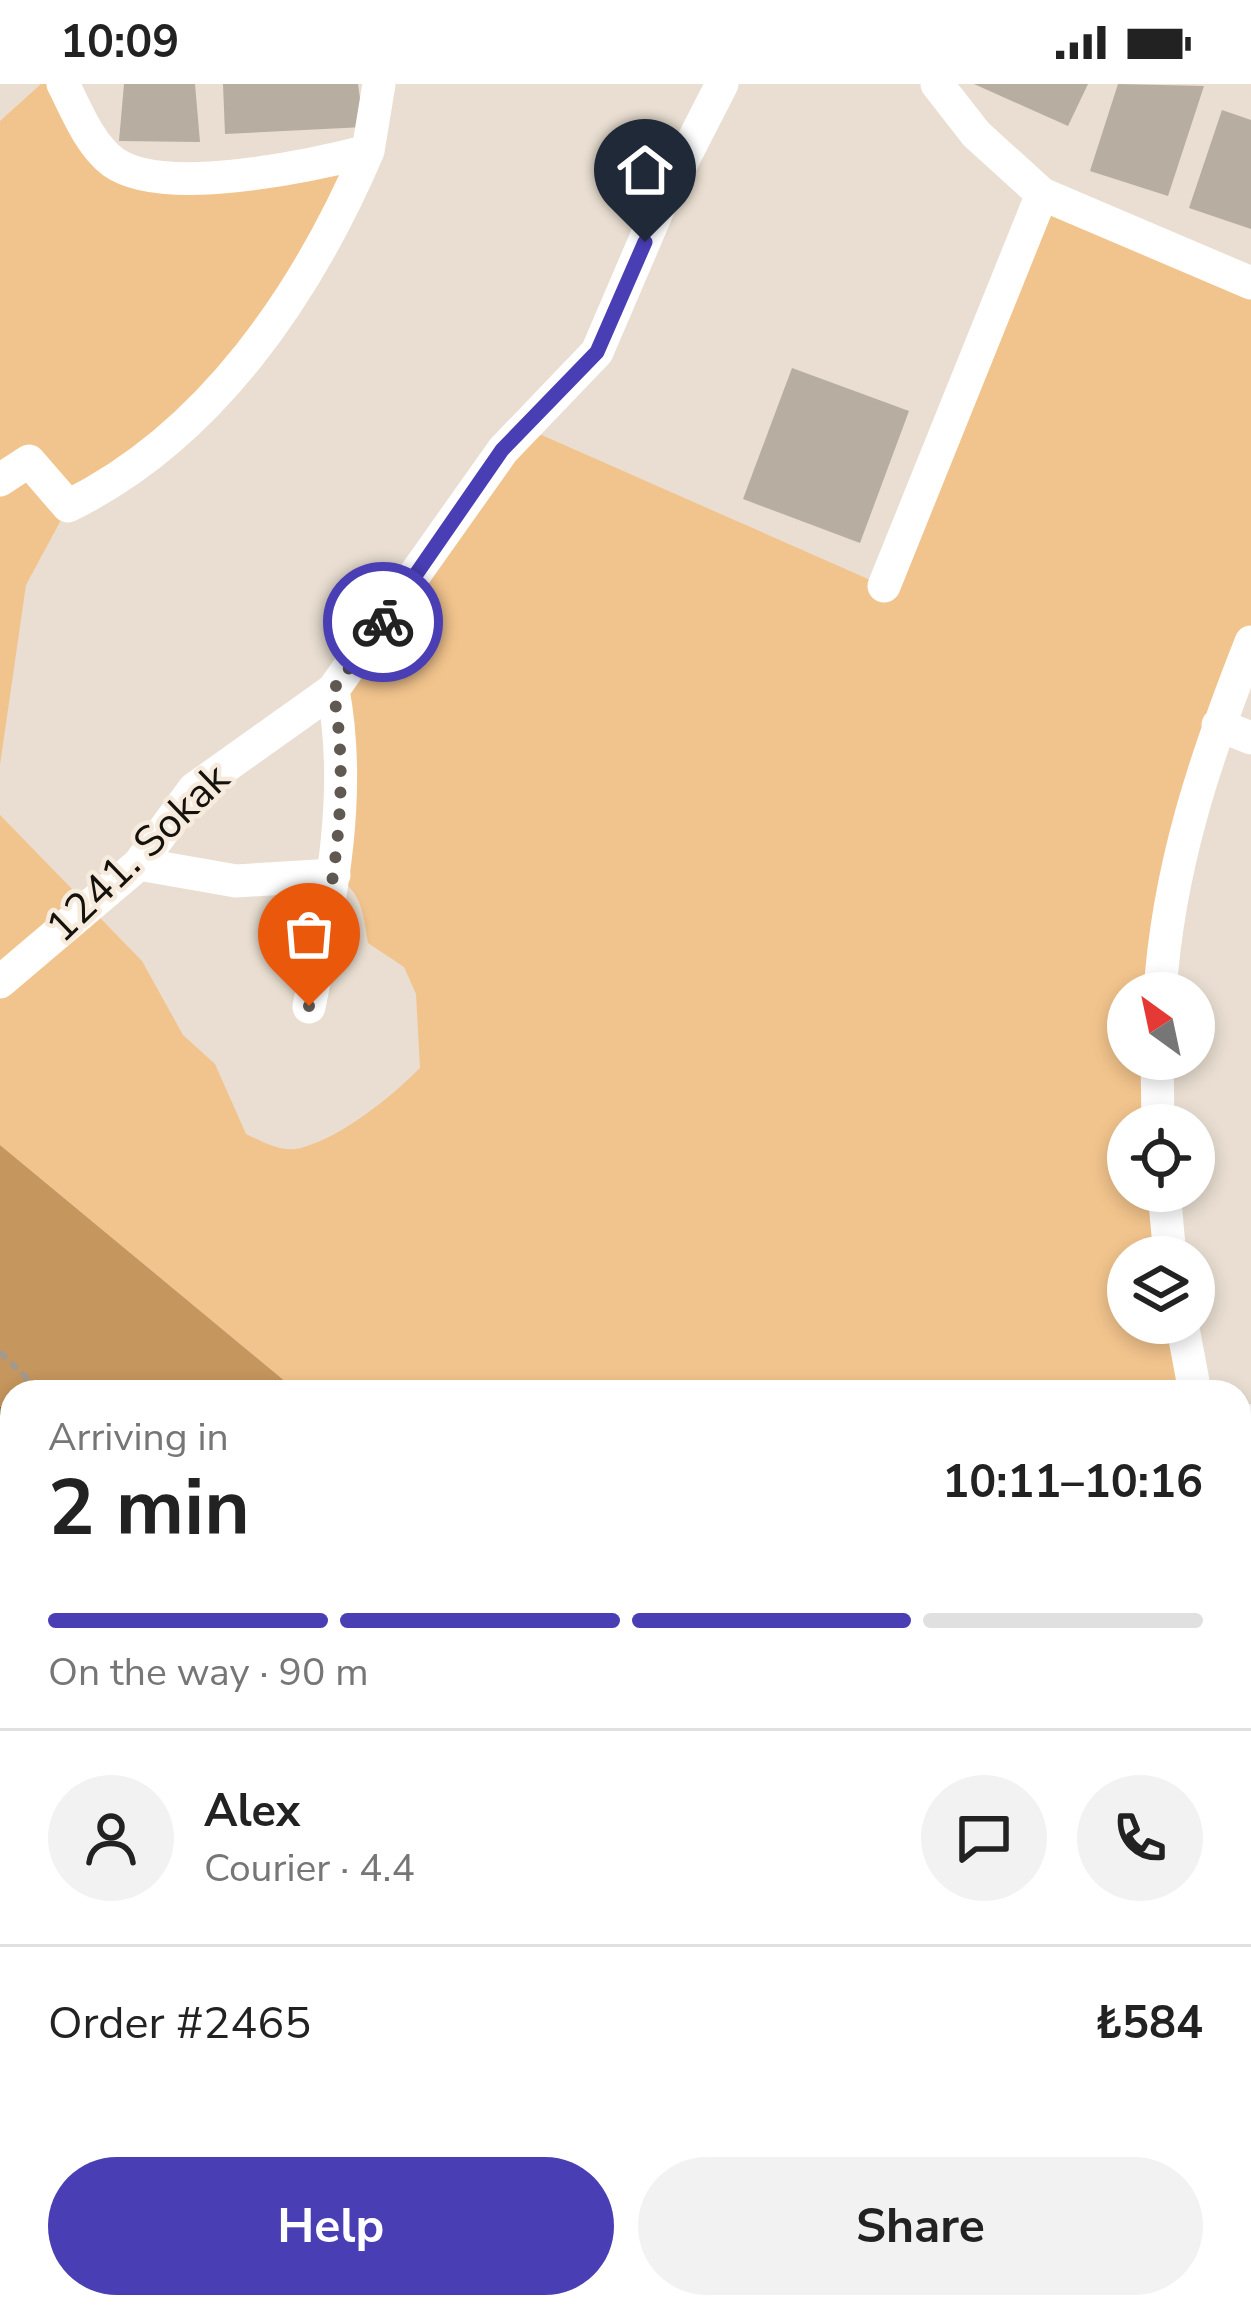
<!DOCTYPE html>
<html lang="en">
<head>
<meta charset="utf-8">
<style>
	:root { --surface:#fff; --page:#f2f2f2; --text:#222; --muted:#767676; --line:#e0e0e0; --accent:#4a3eb5 }
	body { margin:0; font-family:"Nunito Sans",sans-serif; background:var(--page); color:var(--text); height:100vh; display:flex; flex-direction:column; font-size:45px; white-space:nowrap }
	* { box-sizing:border-box; margin:0 }
	p { font-size:39px; color:var(--muted) }
	.icon { flex:none; width:66px; height:66px; fill:none; stroke:currentColor; stroke-width:2; stroke-linecap:round; stroke-linejoin:round }
	.map { position:relative; flex:1; overflow:hidden }
	.sheet { position:absolute; left:0px; top:1296px; width:1251px; height:939px; display:flex; flex-direction:column; background:var(--surface); border-radius:36px 36px 0 0; box-shadow:0 6px 18px #0003 }
	.sheet>* { flex:none }
	.needle { width:78px; rotate:327deg }
	.tools { position:absolute; left:1107px; top:888px; display:grid; gap:24px }
	.tools a { display:grid; place-items:center; width:108px; height:108px; border-radius:50%; background:var(--surface); box-shadow:0 6px 18px #0003; font-size:60px }
	.pin { position:absolute; display:grid; place-items:center; width:102px; height:102px; color:#fff; margin:-123px -51px; border-radius:50% 50% 50% 0; rotate:-45deg; box-shadow:0 0 12px #0007 }
	.pin .icon { rotate:45deg }
	.courier { position:absolute; display:grid; place-items:center; width:120px; height:120px; margin:-60px; border:9px solid #4a3eb5; border-radius:50%; background:#fff; color:#222; box-shadow:0 3px 15px #0007 }
	.head em { font-style:normal; font-weight:700 }
	.head div { display:flex; flex-direction:column-reverse }
	.head { display:flex; align-items:center; justify-content:space-between; height:204px; padding:0 48px }
	h1 { font-size:78px; font-weight:700; line-height:90px }
	.bar { display:grid; grid-template-columns:repeat(4,1fr); gap:18px 12px; align-content:center; height:144px; padding:0 48px }
	.bar i { height:15px; border-radius:9px; background:var(--line) }
	.bar .current { background:var(--accent) }
	.bar p { grid-column:span 4 }
	.line { display:flex; align-items:center; gap:30px; padding:0 48px; border-top:3px solid var(--line) }
	.line div { flex:1 }
	.round { display:grid; place-items:center; flex:none; width:126px; height:126px; border-radius:63px; background:var(--page) }
	.primary-button { display:flex; gap:24px; margin-top:auto; padding:24px 48px }
	.primary-button a { flex:1; height:138px; border-radius:72px; background:var(--accent); color:#fff; font-size:48px; font-weight:700; line-height:138px; text-align:center }
	.primary-button a+a { background:var(--page); color:var(--text) }
	.status { display:flex; justify-content:space-between; align-items:center; height:84px; padding:0 60px; background:var(--surface); direction:ltr }
	.status svg { height:33px; fill:currentColor }
	.map>svg:first-child { display:block }
	.green { fill:#f2c48d }
	.forest { fill:#c5965d }
	.lines { fill:none; stroke-linecap:round; stroke-linejoin:round }
	.stream { stroke:#86653c; stroke-width:10 }
	.building { fill:#b8ada1 }
	.path { stroke:#a2998f; stroke-width:6; stroke-dasharray:9 6; stroke-linecap:butt }
	.service { stroke:#fff; stroke-width:16 }
	.minor { stroke:#fff; stroke-width:33 }
	.done { stroke:#5f5952; stroke-width:12; stroke-dasharray:0 21.6 }
	.route { stroke:#4a3eb5; stroke-width:15 }
	.labels { text-anchor:middle; dominant-baseline:central; stroke-width:9; stroke-linejoin:round; paint-order:stroke }
	.street-label { font-size:42px; fill:#15120d; stroke:#f7ebde }
</style>
</head>
<body>
<div class="status"><b>10:09</b><svg viewBox="0 0 49 12"><path d="M0 12V9h3v3zM5 12V6h3v6zM10 12V3h3v9zM15 12V0h3v12zM26 1h20v11H26zM47 4h2v5h-2z"/></svg></div>
<div class="map">
<svg width="1251" height="2233" viewBox="0 0 1251 2233">
	<rect width="100%" height="100%" fill="#e9ded1"/>
	<path class="green" d="M41 0H63L129 86 368 67 221 303 68 423 26 501 0 681V37Z
		M1042 110 1251 199V558L1160 909H1128V975H1157L1158 1041H1128V1107H1164L1170 1173H1128V1239H1182L1195 1308H298L0 1061V731L142 877 183 951 215 980 246 1050C263 1058 281 1069 301 1064 342 1053 391 1013 420 984L416 910 404 883 368 859C363 829 362 807 334 791L333 606 528 345 884 502Z
		M1239 1456 1251 1482V2151L1239 2131Z"/>
	<path class="forest" d="M0 1061 298 1308H12V2223H1239V2131L1251 2151V2233H0Z"/>
	<g class="lines">
		<path class="stream" d="M0 1328 12 1340
			M738 2223 745 2233"/>
	</g>
	<path class="building" d="M124 0H195L200 58 119 57Z
		M223 0H358L364 43 225 50Z
		M974 0H1088L1068 42Z
		M1118 0 1204 2 1168 112 1090 87Z
		M1222 26 1251 36V145L1189 124Z
		M792 284 909 327 860 459 743 415Z"/>
	<g class="lines">
		<path class="path" d="M0 1268 41 1308
			M789 2223 796 2233"/>
		<path class="service" d="M1239 1331 1251 1328"/>
		<path class="minor" d="M63 0C76 25 89 60 113 78 163 114 310 82 368 67L379 0
			M937 0 976 50 1042 110 1251 199
			M0 396 29 377 68 422C211 352 307 209 368 67
			M884 502 1042 110
			M1218 641 1251 654
			M139 780 236 797 334 791
			M0 898 139 780 194 705 333 606 503 366 597 268 660 121 722 0
			M1160 909C1168 785 1205 674 1251 558
			M309 923C330 818 353 712 333 606
			M1157 975 1158 1041
			M1164 1107 1170 1173
			M1182 1239 1195 1308
			M1239 1456 1251 1482"/>
	</g>
	<g class="lines">
		<path class="done" d="M309 922C330 818 353 712 333 606L383 538"/>
		<path class="route" d="M383 538 502 366 597 268 645 158"/>
	</g>
	<g class="labels">
		<g class="street-label">
			<text transform="translate(138 769) rotate(-44)">1241. Sokak</text>
		</g>
	</g>
</svg>
<div class="tools">
<a><svg class="needle" viewBox="-14 -14 28 28"><path d="M0-13l5 13h-10z" fill="#e53935"/><path d="M0 13l5-13h-10z" fill="#767676"/></svg></a>
<a><svg class="icon" aria-label="locate" viewBox="0 0 24 24"><circle cx="12" cy="12" r="6"/><path d="M12 2v4M12 18v4M2 12h4M18 12h4"/></svg></a>
<a><svg class="icon" aria-label="layers" viewBox="0 0 24 24"><path d="M12 4l9 5-9 5-9-5zM3 14l9 5 9-5"/></svg></a>
</div>
<div class="pin" style="left:309px;top:922px;background:#ea580c"><svg class="icon" aria-label="bag" viewBox="0 0 24 24"><path d="M5 8h14l-1 12H6zM9 8a3 3 0 0 1 6 0"/></svg></div>
<div class="pin" style="left:645px;top:158px;background:#1f2937"><svg class="icon" aria-label="home" viewBox="0 0 24 24"><path d="M3 11l9-7 9 7M6 9v11h12V9"/></svg></div>
<div class="courier" style="left:383px;top:538px"><svg class="icon" aria-label="bike" viewBox="0 0 24 24"><circle cx="6" cy="16" r="4"/><circle cx="18" cy="16" r="4"/><path d="M6 16l4-8h5l3 8M10 8l3 8H6M13 5h3"/></svg></div>
<section class="sheet">
<div class="head"><div><h1>2 min</h1><p>Arriving in</p></div><em>10:11–10:16</em></div>
<div class="bar"><i class="current"></i><i class="current"></i><i class="current"></i><i></i><p>On the way · 90 m</p></div>
<div class="line" style="height:216px"><a class="round"><svg class="icon" aria-label="person" viewBox="0 0 24 24"><circle cx="12" cy="8" r="4"/><path d="M4 21q1-7 8-7t8 7"/></svg></a><div><b>Alex</b><p>Courier · 4.4</p></div><a class="round"><svg class="icon" aria-label="chat" viewBox="0 0 24 24"><path d="M4 5h16v11H9l-5 4z"/></svg></a><a class="round"><svg class="icon" aria-label="phone" viewBox="0 0 24 24"><path d="M5 4h4l2 5-3 2q2 4 5 5l2-3 5 2v4C11 20 4 13 5 4z"/></svg></a></div>
<div class="line" style="height:156px"><div>Order #2465</div><b>₺584</b></div>
<div class="primary-button"><a>Help</a><a>Share</a></div>
</section>
</div>
</body>
</html>
